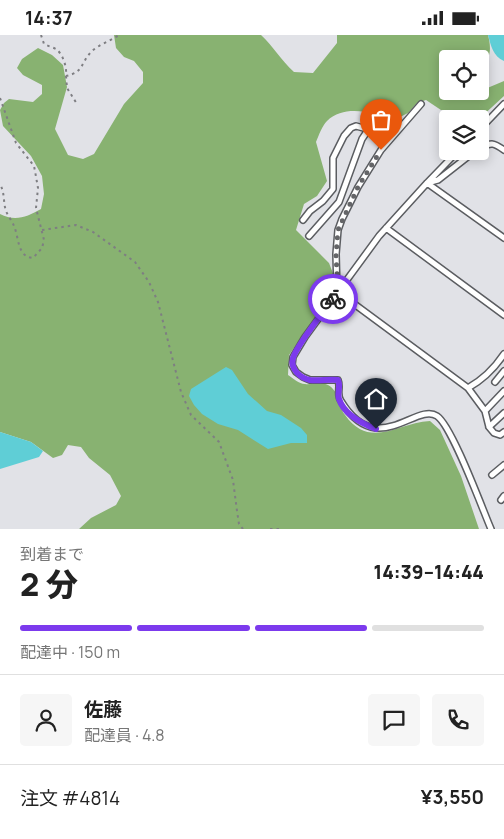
<!DOCTYPE html>
<html lang="ja">
<head>
<meta charset="utf-8">
<style>
	:root { --surface:#fff; --page:#f6f6f6; --text:#222; --muted:#767676; --line:#e0e0e0; --accent:#7c3aed }
	body { margin:0; font-family:Manrope,"Noto Sans JP",sans-serif; background:var(--page); color:var(--text); height:100vh; display:flex; flex-direction:column; font-size:19px; white-space:nowrap }
	* { box-sizing:border-box; margin:0 }
	p { font-size:16px; color:var(--muted) }
	.icon { flex:none; width:28px; height:28px; fill:none; stroke:currentColor; stroke-width:2; stroke-linecap:round; stroke-linejoin:round }
	.map { position:relative; height:494px; overflow:hidden }
	.side { display:flex; flex-direction:column; background:var(--surface); flex:1 }
	.side>* { flex:none }
	.buttons { position:absolute; left:439px; top:15px; display:grid; gap:10px }
	.buttons a { display:grid; place-items:center; width:50px; height:50px; border-radius:5px; background:var(--surface); box-shadow:0 2px 12px #0003; font-size:25px }
	.pin { position:absolute; display:grid; place-items:center; width:42px; height:42px; color:#fff; margin:-51px -21px; border-radius:50% 50% 50% 0; rotate:-45deg; box-shadow:0 0 5px #0007 }
	.pin .icon { rotate:45deg }
	.courier { position:absolute; display:grid; place-items:center; width:50px; height:50px; margin:-25px; border:4px solid #7c3aed; border-radius:50%; background:#fff; color:#222; box-shadow:0 1px 6px #0007 }
	.headline em { font-style:normal; font-weight:800 }
	.headline div { display:flex; flex-direction:column-reverse }
	.headline { display:flex; align-items:center; justify-content:space-between; height:85px; padding:0 20px }
	h1 { font-size:32px; font-weight:800; line-height:38px }
	.bar { display:grid; grid-template-columns:repeat(4,1fr); gap:8px 5px; align-content:center; height:60px; padding:0 20px }
	.bar i { height:6px; border-radius:4px; background:var(--line) }
	.bar .on { background:var(--accent) }
	.bar p { grid-column:span 4 }
	.line { display:flex; align-items:center; gap:12px; padding:0 20px; border-top:1px solid var(--line) }
	.line div { flex:1 }
	.round { display:grid; place-items:center; flex:none; width:52px; height:52px; border-radius:5px; background:var(--page) }
	.status { display:flex; justify-content:space-between; align-items:center; height:35px; padding:0 25px; background:var(--surface); direction:ltr }
	.status svg { height:14px; fill:currentColor }
	.map>svg:first-child { display:block }
	.forest { fill:#88b271 }
	.water { fill:#5fced6 }
	.lines { fill:none; stroke-linecap:round; stroke-linejoin:round }
	.service-casing { stroke:#5b5d61; stroke-width:8 }
	.path { stroke:#7e7e82; stroke-width:2; stroke-dasharray:2.5 4; stroke-linecap:butt }
	.service { stroke:#fff; stroke-width:5 }
	.done { stroke:#646568; stroke-width:5; stroke-dasharray:0 9 }
	.route { stroke:#7c3aed; stroke-width:6 }
</style>
</head>
<body>
<div class="status"><b>14:37</b><svg viewBox="0 0 49 12"><path d="M0 12V9h3v3zM5 12V6h3v6zM10 12V3h3v9zM15 12V0h3v12zM26 1h20v11H26zM47 4h2v5h-2z"/></svg></div>
<div class="map">
<svg width="504" height="494" viewBox="0 0 504 494">
	<rect width="100%" height="100%" fill="#e1e2e7"/>
	<path class="forest" d="M114 0H261C273 11 281 25 294 37L313 38 337 8V0H488C491 11 492 25 480 31V24H448V56H480V53L485 54 504 46V61L479 84H451L447 75H441L426 65 417 68 408 78 396 84C374 79 346 68 327 86 322 91 319 100 316 107L327 146 317 161 304 169 296 195 329 228 334 241 330 261 289 320 288 340C293 343 299 349 305 349 313 350 321 346 328 350 340 357 337 369 345 380 370 415 397 388 430 386L440 395 461 441 479 494H79L91 483 116 470 121 461 110 440 89 423 81 412 68 410 62 420 53 423 31 407 0 397V179C15 187 27 182 41 174L44 159 42 141 31 121 3 91 0 75 4 68 9 64 33 67 42 59V50L23 40 17 33 22 24 38 13 52 20 63 30 67 52 55 94 68 120 83 124 94 119 124 69 143 48V37L134 26 124 22 116 13Z"/>
	<path class="water" d="M488 0H504V26C493 21 491 11 488 0Z
		M226 332 232 335 248 359 267 376 281 380 301 393 307 400V408H291L268 414 238 395 218 389 202 379 194 370 189 361 191 354Z
		M0 397 31 407 43 416 39 422 0 434Z"/>
	<g class="lines">
		<defs>
			<path id="service" d="M480 94 504 69
				M480 113C492 107 494 108 504 115
				M458 116 427 148 379 201 305 302 293 322 292 330 296 337 303 342 310 345H338C341 352 336 360 341 366 377 425 416 367 437 381 452 391 482 473 491 494
				M427 148 504 203
				M427 148 438 145 475 116
				M303 185 310 176 323 166 333 154V123L344 101 351 93 356 91 382 98 396 97
				M386 193 504 280
				M309 201 339 167 362 104 368 95
				M337 257 336 219 338 195 342 184 358 152 381 115 421 69
				M338 257 468 353 485 376 489 392 494 398 500 400 504 397
				M495 347 504 336
				M468 353C484 344 494 334 504 319
				M485 376 504 356
				M489 392 504 378
				M492 440 504 430
				M501 465 504 461"/>
		</defs>
		<use href="#service" class="service-casing"/>
		<path class="path" d="M41 0 44 9C48 11 52 12 56 14 63 19 67 32 66 41 84 37 80 29 91 17 98 10 110 6 119 0
			M66 41 67 53 77 69
			M0 63 16 108 34 131 35 136 38 153 36 173 44 205 42 213 33 223C17 222 19 202 14 191 12 186 8 181 6 176 3 167 5 158 0 149
			M42 195 76 190 93 197 135 227 149 247 158 267 181 357 191 380 219 407 233 445 237 476 239 489 243 494
			M270 494H280"/>
		<use href="#service" class="service"/>
	</g>
	<g class="lines">
		<path class="done" d="M333 264 338 257 336 220 338 195 358 152 381 115"/>
		<path class="route" d="M333 264C323 278 298 308 293 323 290 334 300 343 310 345 319 346 329 344 338 345 341 351 337 358 339 364 344 379 363 389 376 394"/>
	</g>
</svg>
<div class="buttons">
<a><svg class="icon" aria-label="locate" viewBox="0 0 24 24"><circle cx="12" cy="12" r="6"/><path d="M12 2v4M12 18v4M2 12h4M18 12h4"/></svg></a>
<a><svg class="icon" aria-label="layers" viewBox="0 0 24 24"><path d="M12 4l9 5-9 5-9-5zM3 14l9 5 9-5"/></svg></a>
</div>
<div class="pin" style="left:381px;top:115px;background:#ea580c"><svg class="icon" aria-label="bag" viewBox="0 0 24 24"><path d="M5 8h14l-1 12H6zM9 8a3 3 0 0 1 6 0"/></svg></div>
<div class="pin" style="left:376px;top:394px;background:#1f2937"><svg class="icon" aria-label="home" viewBox="0 0 24 24"><path d="M3 11l9-7 9 7M6 9v11h12V9"/></svg></div>
<div class="courier" style="left:333px;top:264px"><svg class="icon" aria-label="bike" viewBox="0 0 24 24"><circle cx="6" cy="16" r="4"/><circle cx="18" cy="16" r="4"/><path d="M6 16l4-8h5l3 8M10 8l3 8H6M13 5h3"/></svg></div>
</div>
<section class="side">
<div class="headline"><div><h1>2 分</h1><p>到着まで</p></div><em>14:39–14:44</em></div>
<div class="bar"><i class="on"></i><i class="on"></i><i class="on"></i><i></i><p>配達中 · 150 m</p></div>
<div class="line" style="height:90px"><a class="round"><svg class="icon" aria-label="person" viewBox="0 0 24 24"><circle cx="12" cy="8" r="4"/><path d="M4 21q1-7 8-7t8 7"/></svg></a><div><b>佐藤</b><p>配達員 · 4.8</p></div><a class="round"><svg class="icon" aria-label="chat" viewBox="0 0 24 24"><path d="M4 5h16v11H9l-5 4z"/></svg></a><a class="round"><svg class="icon" aria-label="phone" viewBox="0 0 24 24"><path d="M5 4h4l2 5-3 2q2 4 5 5l2-3 5 2v4C11 20 4 13 5 4z"/></svg></a></div>
<div class="line" style="height:65px"><div>注文 #4814</div><b>¥3,550</b></div>
</section>
</body>
</html>
